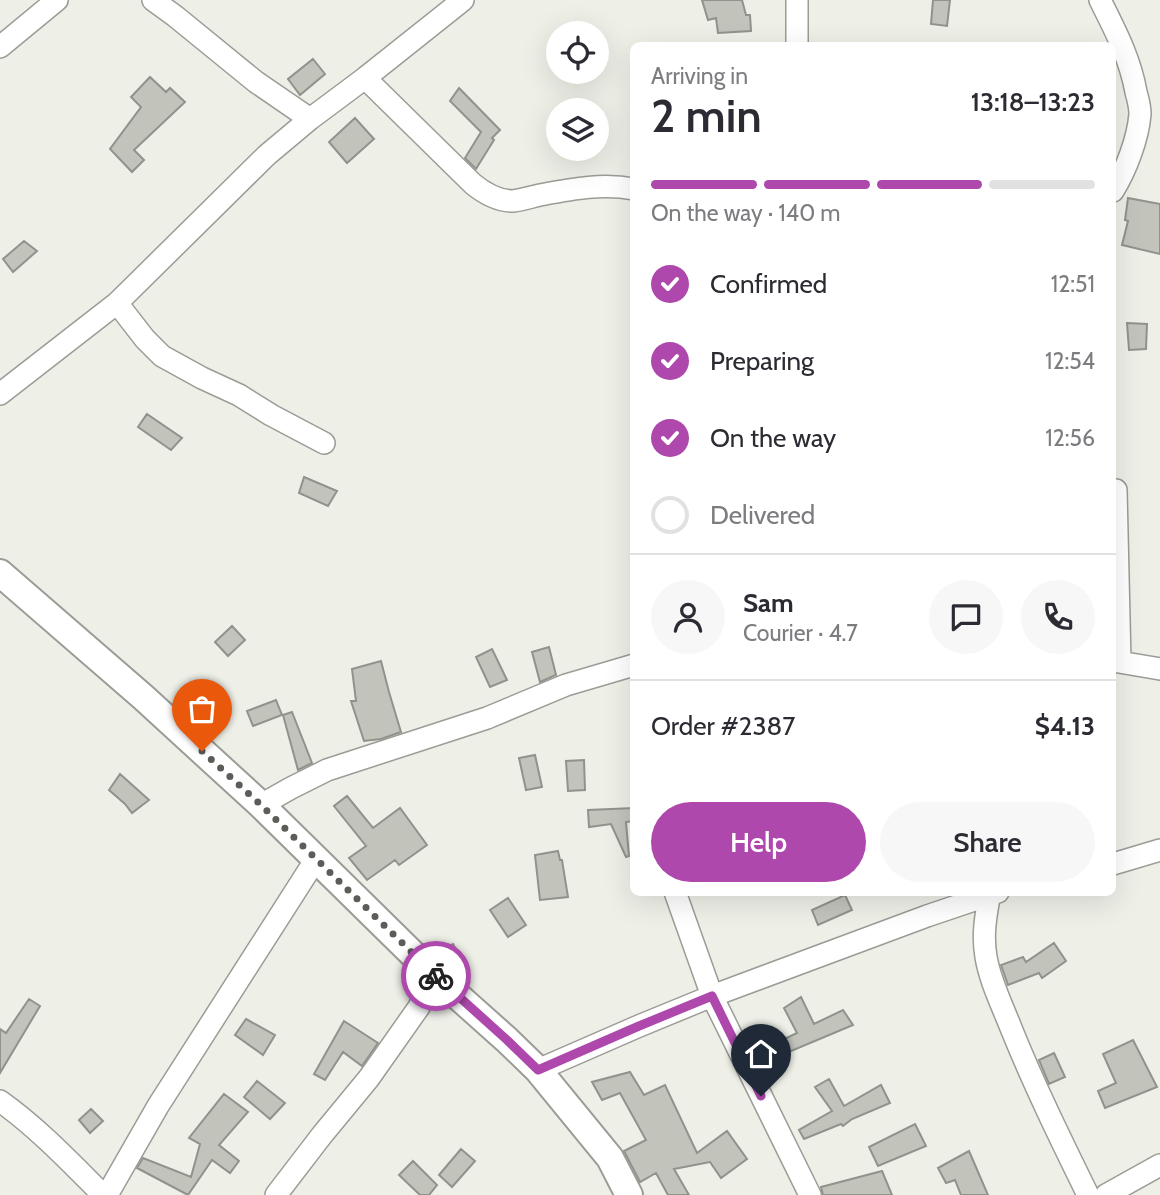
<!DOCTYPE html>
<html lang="en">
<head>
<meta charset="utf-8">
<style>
	:root { --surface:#fff; --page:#f7f7f7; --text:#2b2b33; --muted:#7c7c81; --line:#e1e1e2; --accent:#ae48ac }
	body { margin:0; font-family:Cabin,sans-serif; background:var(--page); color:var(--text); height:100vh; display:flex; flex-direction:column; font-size:26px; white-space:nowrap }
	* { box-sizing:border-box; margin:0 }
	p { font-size:23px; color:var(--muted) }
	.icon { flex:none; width:38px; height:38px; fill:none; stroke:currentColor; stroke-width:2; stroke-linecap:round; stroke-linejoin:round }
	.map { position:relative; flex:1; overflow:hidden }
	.drawer { position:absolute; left:630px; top:42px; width:486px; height:854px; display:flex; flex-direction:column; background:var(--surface); border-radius:10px; box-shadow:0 7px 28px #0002 }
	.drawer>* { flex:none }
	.tools { position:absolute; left:546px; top:21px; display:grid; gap:14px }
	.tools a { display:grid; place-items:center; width:63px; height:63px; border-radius:50%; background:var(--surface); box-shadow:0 7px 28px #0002; font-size:35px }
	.pin { position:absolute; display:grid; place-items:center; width:60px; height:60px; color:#fff; margin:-72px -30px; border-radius:50% 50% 50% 0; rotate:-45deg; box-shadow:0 0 7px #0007 }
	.pin .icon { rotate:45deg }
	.courier { position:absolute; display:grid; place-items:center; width:70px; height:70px; margin:-35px; border:5px solid #ae48ac; border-radius:50%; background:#fff; color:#222; box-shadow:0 2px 9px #0007 }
	.headline em { font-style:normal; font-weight:600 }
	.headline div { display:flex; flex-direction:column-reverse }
	.headline { display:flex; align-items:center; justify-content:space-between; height:119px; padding:0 21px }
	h1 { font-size:46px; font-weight:600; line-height:52px }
	.bar { display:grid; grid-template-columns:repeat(4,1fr); gap:10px 7px; align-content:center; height:84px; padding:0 21px }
	.bar i { height:9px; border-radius:5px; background:var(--line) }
	.bar .active { background:var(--accent) }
	.bar p { grid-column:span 4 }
	.line { display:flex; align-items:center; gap:18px; padding:0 21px; border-top:2px solid var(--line) }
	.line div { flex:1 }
	.round { display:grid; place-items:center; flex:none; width:74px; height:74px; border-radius:37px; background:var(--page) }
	ol { padding:0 21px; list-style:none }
	li { display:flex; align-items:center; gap:21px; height:77px }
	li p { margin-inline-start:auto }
	li .icon { padding:7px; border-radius:50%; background:var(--accent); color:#fff; stroke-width:4 }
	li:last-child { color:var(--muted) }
	li i { width:38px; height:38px; border:4px solid var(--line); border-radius:50% }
	.cta { display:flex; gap:14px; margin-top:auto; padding:14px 21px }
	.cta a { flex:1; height:80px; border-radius:42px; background:var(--accent); color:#fff; font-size:28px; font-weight:600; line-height:80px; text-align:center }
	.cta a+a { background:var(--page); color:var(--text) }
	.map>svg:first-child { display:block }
	.building { fill:#c2c4bc; stroke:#90928b; stroke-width:2 }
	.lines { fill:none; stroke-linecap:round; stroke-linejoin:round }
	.minor-casing { stroke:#9a9c95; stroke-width:24 }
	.tertiary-casing { stroke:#9a9c95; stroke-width:30 }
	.minor { stroke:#fff; stroke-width:21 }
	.tertiary { stroke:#fff; stroke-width:26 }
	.done { stroke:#5c5d58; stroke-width:7; stroke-dasharray:0 12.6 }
	.route { stroke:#ae48ac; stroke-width:9 }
</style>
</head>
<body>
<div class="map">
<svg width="1160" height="1195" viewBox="0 0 1160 1195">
	<rect width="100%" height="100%" fill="#eef0e8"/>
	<path class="building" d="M702 0H742L746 15H750L751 31 718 33 716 18 708 20Z
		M933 0H950L947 26 931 24Z
		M313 59 325 74 300 95 288 79Z
		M150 77 166 92 170 88 185 102 134 150 144 160 132 172 110 149 141 107 131 97Z
		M459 88 500 130 492 138 494 140 476 169 465 158 481 132 450 101Z
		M355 118 374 139 347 163 329 142Z
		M1128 198 1160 204V254L1122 245 1128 221 1125 220Z
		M24 241 37 251 13 272 3 259Z
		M1127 323 1147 324 1146 349 1129 350Z
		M147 414 182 438 171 450 138 427Z
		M304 477 337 491 328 506 299 493Z
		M232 626 245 640 228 656 215 642Z
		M549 647 556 675 540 682 532 652Z
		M492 649 507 680 490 687 476 657Z
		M381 661 389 692 401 732 381 739 364 741 351 701H356L352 669Z
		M276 700 282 715 253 726 247 711Z
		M292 712 312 763 298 770 283 715Z
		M535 755 542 787 526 790 519 758Z
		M584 760 585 790 568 791 566 761Z
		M120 774 149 800 132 813 125 804 109 790Z
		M347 796 373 828 400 808 427 845 399 865 395 860 367 880 349 858 366 846 334 806Z
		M634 808V821L626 822 629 856 626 857 611 824 589 827 588 810Z
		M558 851 560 860H562L568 897 540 900 535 855Z
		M845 895 852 910 818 925 812 910Z
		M508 898 526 925 508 937 490 910Z
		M1054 943 1066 961 1042 978 1039 973 1008 985 1001 965 1023 957 1026 962Z
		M453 944 469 974 461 978 434 953Z
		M801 997 814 1024 843 1010 853 1025 784 1054 778 1042 797 1033 784 1008Z
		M29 999 40 1006 0 1073V1029L6 1033Z
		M246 1019 275 1035 263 1055 235 1035Z
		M344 1021 378 1043 362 1066 343 1052 325 1080 314 1074Z
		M1133 1040 1157 1087 1105 1108 1098 1091 1116 1083 1103 1054Z
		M1054 1053 1065 1077 1049 1084 1039 1060Z
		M630 1072 644 1095 665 1085 697 1153 727 1131 747 1159 721 1178 710 1162 674 1169 689 1195H668L656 1173 640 1182 624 1151 646 1140 620 1093 602 1100 592 1082Z
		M829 1079 844 1106 881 1085 890 1103 852 1119 843 1126 841 1124 804 1139 799 1130 832 1111 815 1087Z
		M257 1081 285 1103 270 1119 244 1097Z
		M224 1094 248 1112 219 1145 239 1161 230 1173 212 1160 188 1195 137 1168 143 1158 191 1177 200 1144 189 1138Z
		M91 1109 103 1121 90 1133 79 1120Z
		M915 1124 926 1146 878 1166 869 1147Z
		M461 1149 475 1161 452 1187 439 1175Z
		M969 1151 988 1195H961L955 1180 946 1183 938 1168Z
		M413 1161 437 1185 429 1195H420L399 1175Z
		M882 1171 892 1195H823L821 1187Z"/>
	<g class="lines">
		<defs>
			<path id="minor" d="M153 0 175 16 256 82 310 119
				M797 0V46
				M1100 0C1115 30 1130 58 1136 92 1138 99 1140 107 1140 114 1138 139 1126 170 1113 191
				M0 47 57 0
				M365 78 473 184C484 193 497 201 513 201 522 200 531 197 540 195 572 189 602 183 634 189
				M117 303 145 339 162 356 202 378 239 395 271 415 324 443
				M0 394 117 303 267 155 310 119 365 78 463 0
				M1116 490 1120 662
				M1113 661 1160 669
				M261 805 291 788 327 770 487 718 566 685 634 665
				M1113 864 1160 850
				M675 892 712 996 810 1195
				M990 892C986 915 982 934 986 957 990 981 1002 1005 1011 1028 1034 1085 1061 1140 1088 1195
				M538 1070 639 1026 712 996 927 916 998 892
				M0 1101C38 1128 71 1163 103 1195
				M107 1195 158 1106 316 859
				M276 1195 322 1135 369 1078 419 1007 433 974
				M1106 1195 1160 1165"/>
			<path id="tertiary" d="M0 573 143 697 261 805 433 974 507 1040 538 1070 610 1158 629 1195"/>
		</defs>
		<use href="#minor" class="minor-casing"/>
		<use href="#tertiary" class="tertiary-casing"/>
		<use href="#minor" class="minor"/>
		<use href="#tertiary" class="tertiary"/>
	</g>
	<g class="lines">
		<path class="done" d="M202 751 261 805 436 976"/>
		<path class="route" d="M436 976 507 1040 538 1070 639 1026 712 996 761 1096"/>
	</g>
</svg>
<div class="tools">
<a><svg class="icon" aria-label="locate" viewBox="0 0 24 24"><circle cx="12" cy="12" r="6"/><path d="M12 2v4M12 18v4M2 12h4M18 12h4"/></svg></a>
<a><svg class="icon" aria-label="layers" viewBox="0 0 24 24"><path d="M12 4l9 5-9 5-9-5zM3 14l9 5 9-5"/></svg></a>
</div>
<div class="pin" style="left:202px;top:751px;background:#ea580c"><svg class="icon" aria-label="bag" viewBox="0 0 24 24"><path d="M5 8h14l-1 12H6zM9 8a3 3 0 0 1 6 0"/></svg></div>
<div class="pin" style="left:761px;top:1096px;background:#1f2937"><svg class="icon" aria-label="home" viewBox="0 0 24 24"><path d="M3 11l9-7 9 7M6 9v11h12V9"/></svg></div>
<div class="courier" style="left:436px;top:976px"><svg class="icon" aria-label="bike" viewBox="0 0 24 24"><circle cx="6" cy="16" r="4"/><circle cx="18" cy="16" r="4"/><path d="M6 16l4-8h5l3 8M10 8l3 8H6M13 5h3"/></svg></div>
<section class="drawer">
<div class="headline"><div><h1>2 min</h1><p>Arriving in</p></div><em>13:18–13:23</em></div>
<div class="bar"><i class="active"></i><i class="active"></i><i class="active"></i><i></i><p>On the way · 140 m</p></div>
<ol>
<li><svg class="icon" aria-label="check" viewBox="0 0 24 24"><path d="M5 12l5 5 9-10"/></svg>Confirmed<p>12:51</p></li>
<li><svg class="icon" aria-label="check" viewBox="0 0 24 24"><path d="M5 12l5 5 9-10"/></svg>Preparing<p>12:54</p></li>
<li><svg class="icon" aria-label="check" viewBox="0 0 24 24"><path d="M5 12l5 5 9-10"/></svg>On the way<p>12:56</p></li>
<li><i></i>Delivered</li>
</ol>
<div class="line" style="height:126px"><a class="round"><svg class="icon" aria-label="person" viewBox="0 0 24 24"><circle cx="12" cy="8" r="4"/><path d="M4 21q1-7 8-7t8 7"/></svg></a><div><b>Sam</b><p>Courier · 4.7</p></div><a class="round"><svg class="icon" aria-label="chat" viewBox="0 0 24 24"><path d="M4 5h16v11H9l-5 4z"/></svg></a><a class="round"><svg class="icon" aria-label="phone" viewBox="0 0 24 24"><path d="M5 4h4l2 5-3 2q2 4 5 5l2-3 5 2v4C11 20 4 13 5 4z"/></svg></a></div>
<div class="line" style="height:91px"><div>Order #2387</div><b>$4.13</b></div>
<div class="cta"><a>Help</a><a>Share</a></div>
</section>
</div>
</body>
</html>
